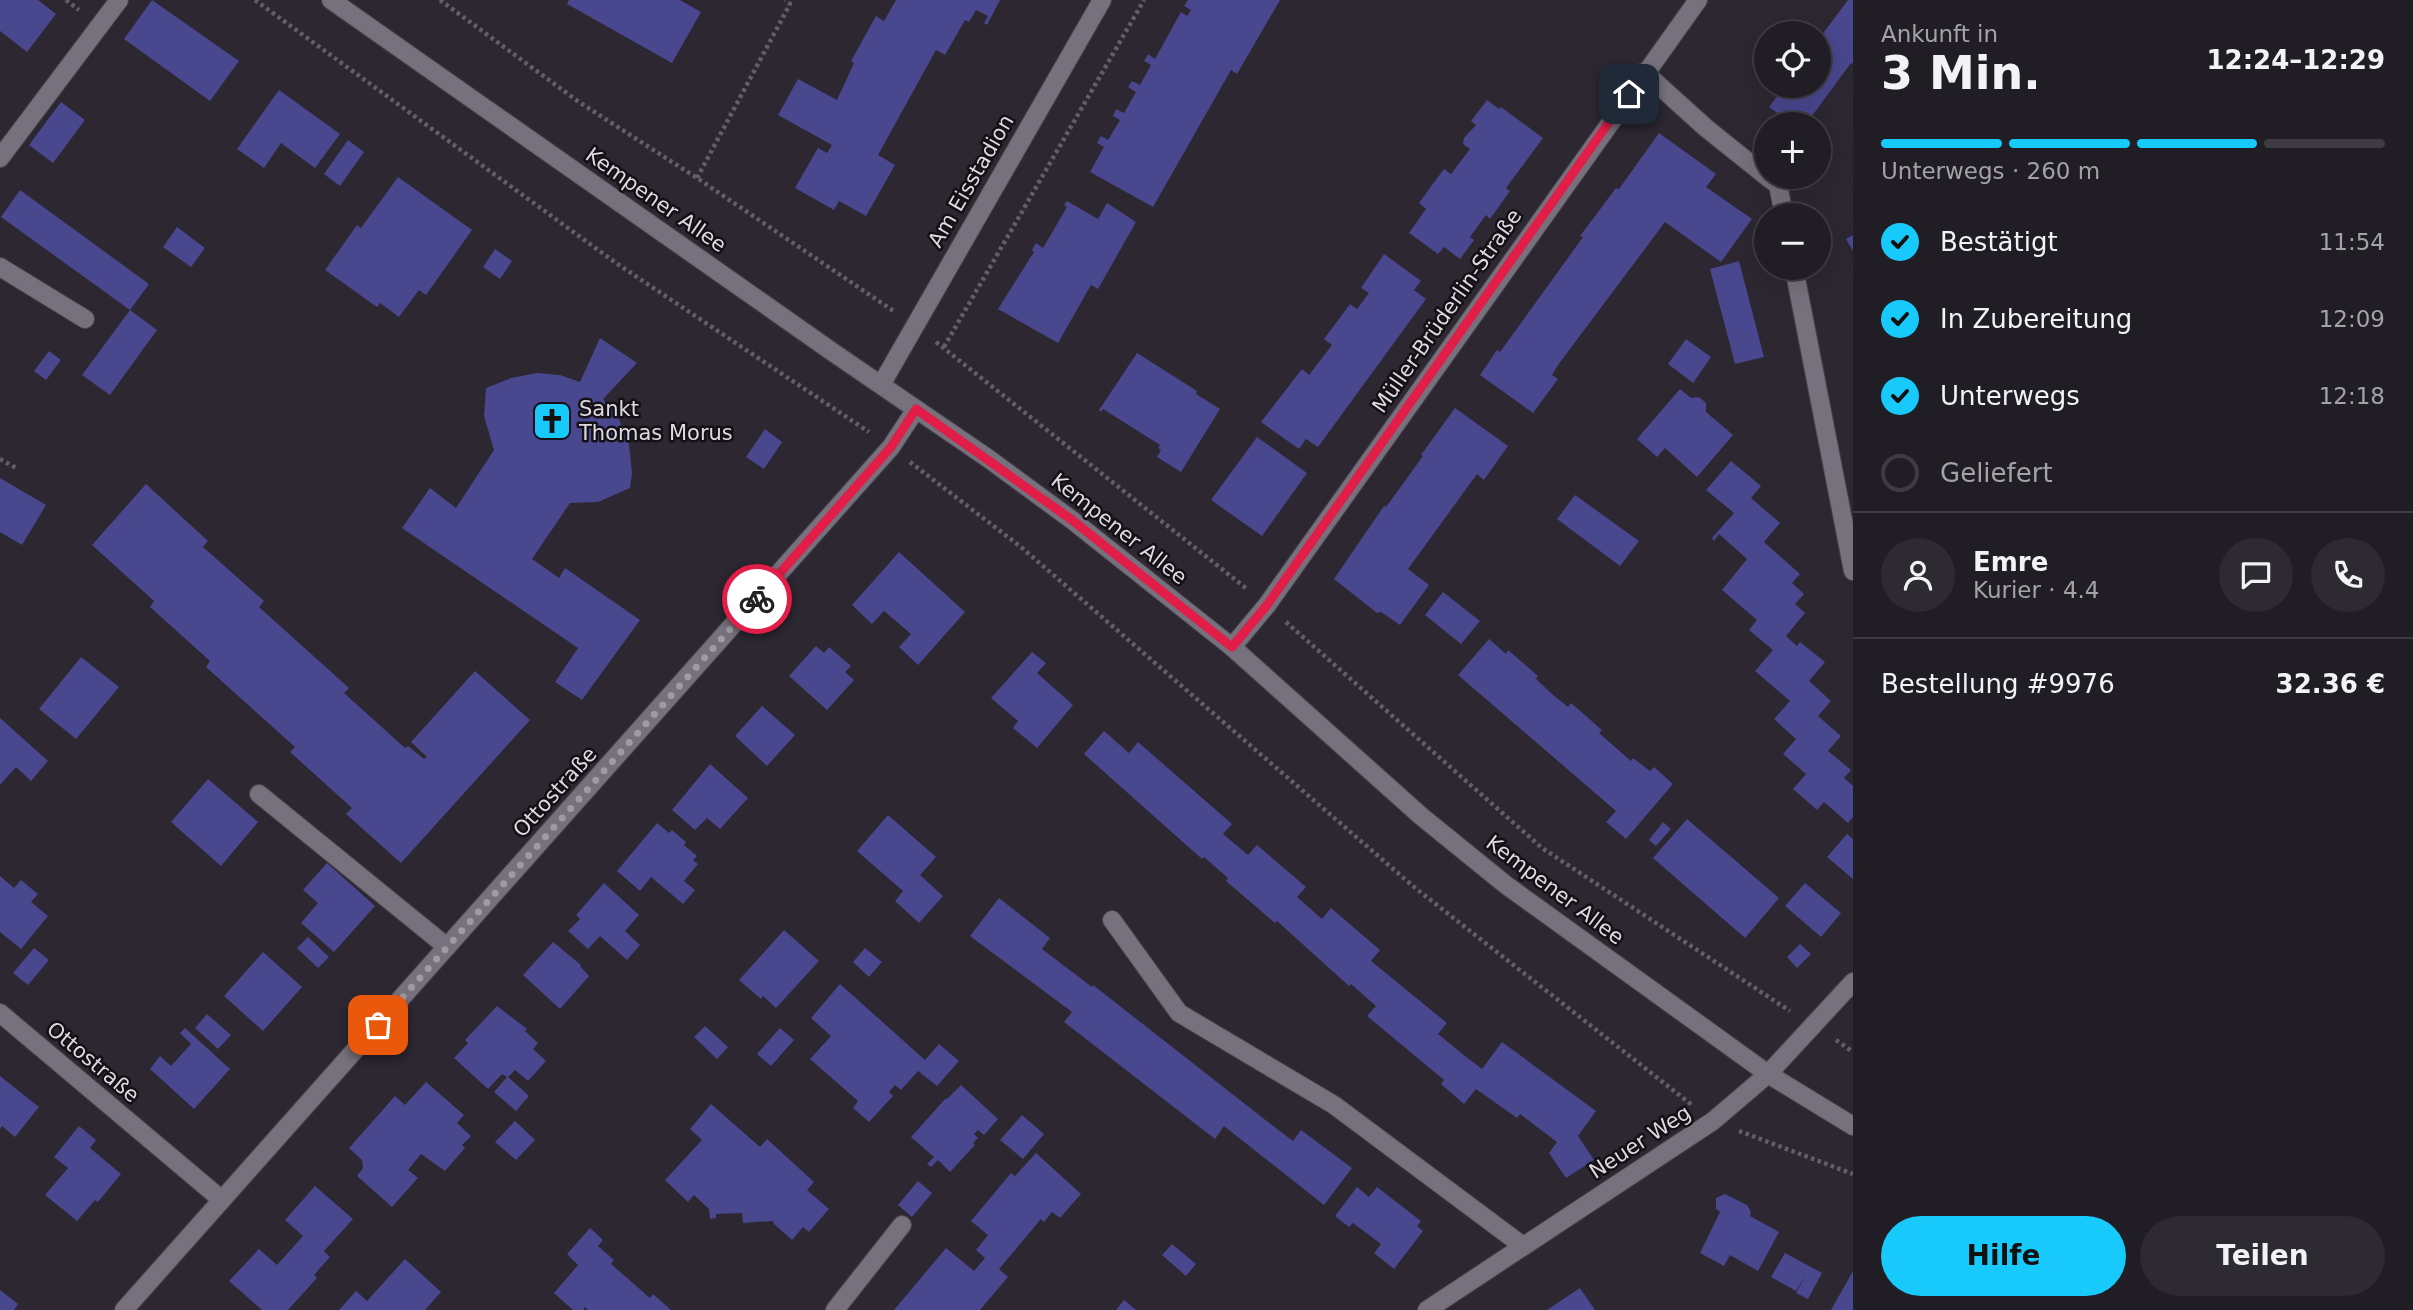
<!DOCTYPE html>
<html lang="de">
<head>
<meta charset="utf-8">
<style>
	:root { --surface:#211d25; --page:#2d2a32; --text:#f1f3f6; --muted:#a2a2a7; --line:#3e3b42; --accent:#18cafc }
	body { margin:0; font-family:"DejaVu Sans",sans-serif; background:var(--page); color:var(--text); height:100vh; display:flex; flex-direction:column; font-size:26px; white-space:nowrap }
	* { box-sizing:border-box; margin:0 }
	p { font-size:23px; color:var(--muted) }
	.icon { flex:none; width:38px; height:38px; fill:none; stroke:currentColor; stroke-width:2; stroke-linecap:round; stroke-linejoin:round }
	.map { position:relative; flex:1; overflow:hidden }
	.side { display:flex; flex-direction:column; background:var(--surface); width:560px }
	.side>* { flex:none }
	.tools { position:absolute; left:1754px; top:21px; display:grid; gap:14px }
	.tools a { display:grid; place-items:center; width:77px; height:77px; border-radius:50%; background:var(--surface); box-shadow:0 7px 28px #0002,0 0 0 2px var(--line); font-size:35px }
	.pin { position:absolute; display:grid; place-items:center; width:60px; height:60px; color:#fff; margin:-30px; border-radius:14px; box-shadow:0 4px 10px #0006 }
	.courier { position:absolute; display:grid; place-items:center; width:70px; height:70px; margin:-35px; border:5px solid #e11d48; border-radius:50%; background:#fff; color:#222; box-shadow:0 2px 9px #0007 }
	.summary em { font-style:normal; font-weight:800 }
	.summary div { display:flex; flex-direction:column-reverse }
	.summary { display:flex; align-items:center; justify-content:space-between; height:119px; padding:0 28px }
	h1 { font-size:46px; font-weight:800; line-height:52px }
	.bar { display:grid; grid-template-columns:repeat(4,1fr); gap:10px 7px; align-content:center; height:84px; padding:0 28px }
	.bar i { height:9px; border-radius:5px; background:var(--line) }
	.bar .active { background:var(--accent) }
	.bar p { grid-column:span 4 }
	.line { display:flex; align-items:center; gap:18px; padding:0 28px; border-top:2px solid var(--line) }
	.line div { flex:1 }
	.round { display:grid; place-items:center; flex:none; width:74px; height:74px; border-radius:37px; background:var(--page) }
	ol { padding:0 28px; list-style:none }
	li { display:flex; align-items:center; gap:21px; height:77px }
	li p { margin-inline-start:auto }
	li .icon { padding:7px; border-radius:50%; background:var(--accent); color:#111; stroke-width:4 }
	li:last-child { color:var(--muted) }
	li i { width:38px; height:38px; border:4px solid var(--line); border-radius:50% }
	.primary-button { display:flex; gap:14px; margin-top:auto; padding:14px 28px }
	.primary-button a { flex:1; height:80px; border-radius:42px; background:var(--accent); color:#111; font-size:28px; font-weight:800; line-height:80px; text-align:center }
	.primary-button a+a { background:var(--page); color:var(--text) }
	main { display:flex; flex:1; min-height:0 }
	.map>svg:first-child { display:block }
	.building { fill:#49478e }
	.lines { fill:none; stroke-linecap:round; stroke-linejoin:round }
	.service-casing { stroke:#49454d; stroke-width:20 }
	.minor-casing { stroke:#49454d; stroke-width:20 }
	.tertiary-casing { stroke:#49454d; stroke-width:20 }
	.path { stroke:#635e67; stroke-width:4.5; stroke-dasharray:3.5 3.5; stroke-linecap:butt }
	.service { stroke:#76717c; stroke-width:18 }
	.minor { stroke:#76717c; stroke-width:18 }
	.tertiary { stroke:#76717c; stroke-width:18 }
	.done { stroke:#a09ba3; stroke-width:7; stroke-dasharray:0 12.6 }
	.route { stroke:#e11d48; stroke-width:9 }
	.labels { text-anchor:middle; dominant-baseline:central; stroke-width:5; stroke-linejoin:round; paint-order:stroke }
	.street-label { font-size:21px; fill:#dedae1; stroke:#131115 }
	.poi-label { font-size:21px; fill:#dedae1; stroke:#131115; text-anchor:start }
</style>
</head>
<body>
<main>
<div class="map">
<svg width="1853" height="1310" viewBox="0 0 1853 1310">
	<rect width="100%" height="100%" fill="#2c2731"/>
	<path class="building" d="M0 0H38L56 14 27 52 0 31Z
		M152 0 239 61 210 101 124 39Z
		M569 0H680L701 12 672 63 567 4Z
		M896 0H1000L987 25 984 23 988 16 976 10 969 22 965 20 945 55 936 50 878 155 895 165 866 216 839 201 834 210 795 188 818 148 827 153 832 145 778 115 798 79 837 100 854 63 851 61 876 16 884 21Z
		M1188 0H1280L1237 74 1231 70 1153 207 1090 172 1104 147 1097 143 1101 136 1108 140 1120 120 1113 116 1116 109 1124 113 1136 92 1128 87 1132 81 1140 85 1151 65 1144 61 1148 54 1155 59 1181 12 1187 16 1191 10 1184 6Z
		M1848 0H1853V64L1851 63 1806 124H1793L1769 107 1785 86H1818V40Z
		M279 90 340 134 315 168 281 143 264 168 237 149Z
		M1487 100 1499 109 1501 107 1543 138 1506 188 1510 191 1490 219 1486 215 1470 237 1474 240 1460 259 1444 247 1438 254 1409 233 1426 209 1419 203 1432 185 1444 169 1451 174 1470 149 1463 144 1464 138 1476 125 1471 121Z
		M61 102 85 120 53 163 29 145Z
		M1659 133 1716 174 1706 187 1752 219 1721 262 1665 222 1558 365 1552 375 1558 379 1533 413 1480 375 1497 350 1500 352 1583 237 1580 236 1616 188 1619 189Z
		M348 140 364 152 340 186 324 174Z
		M398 177 472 230 426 295 419 290 399 317 380 303 377 307 325 270 357 225 361 228Z
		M20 190 149 284 130 310 1 217Z
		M1067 201 1098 219 1107 203 1136 222 1098 289 1091 285 1058 343 998 309 1034 252 1032 250 1036 243 1043 248 1067 207 1064 205Z
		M177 227 205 248 191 267 163 247Z
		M1853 235V251L1846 239Z
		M495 249 512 261 500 279 483 267Z
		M1384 254 1421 281 1414 290 1426 299 1318 447 1306 439 1299 449 1261 422 1302 369 1309 375 1332 345 1324 339 1350 304 1357 309 1369 293 1361 288Z
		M1739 261 1764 357 1735 364 1710 269Z
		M130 310 157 330 110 395 82 375Z
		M600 338 637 363 603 399 618 417 629 444 632 473 630 488 598 502 570 503 532 559 559 578 565 568 640 620 582 700 555 682 578 648 402 528 430 488 456 508 494 450 484 416 486 388 511 378 537 373 560 375 580 382Z
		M1686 339 1711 357 1693 383 1668 364Z
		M49 351 61 360 46 380 34 371Z
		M1137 353 1197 391 1196 394 1220 409 1181 472 1157 457 1161 450 1158 448 1160 445 1103 409 1101 412 1099 410Z
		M1680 389 1691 398 1699 397 1706 403V412L1733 435 1697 477 1665 448 1657 457 1637 439Z
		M1455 408 1508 446 1484 480 1477 474 1408 569 1429 585 1400 625 1381 612 1377 613 1334 579 1384 506 1386 507 1423 456 1421 455Z
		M765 429 782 442 764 469 746 457Z
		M1257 437 1307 473 1262 536 1211 500Z
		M1731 461 1761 486 1751 498 1780 523 1764 542 1800 574 1792 583 1804 594 1795 604 1805 613 1786 636 1797 646 1800 642 1825 662 1809 681 1831 701 1818 716 1841 736 1828 751 1851 770 1844 778 1853 786V817L1848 823 1824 802 1817 810 1793 789 1806 774 1783 754 1796 739 1774 719 1790 701 1755 671 1773 650 1749 630 1757 620 1722 590 1747 559 1719 534 1714 541 1712 538 1734 513 1706 490Z
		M0 478 46 505 22 545 0 532Z
		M146 484 208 541 203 547 264 601 259 607 349 688 344 693 405 748 408 746 424 759 427 757 411 742 475 671 530 720 401 863 346 814 352 808 290 752 295 747 206 667 210 661 150 607 154 601 92 545Z
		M1575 495 1639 541 1620 566 1557 519Z
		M899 552 965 612 918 665 899 647 911 634 884 611 872 624 852 605Z
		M1443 592 1480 621 1461 644 1425 615Z
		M1489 639 1506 654 1508 650 1538 676 1536 679 1552 694 1568 707 1571 703 1602 730 1599 733 1631 761 1633 758 1650 771 1654 767 1673 784 1626 839 1606 822 1616 811 1458 675Z
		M816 646 824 653 829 647 851 666 845 672 854 680 827 710 789 676Z
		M1032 652 1046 663 1037 673 1073 705 1037 748 1013 728 1018 721 991 698Z
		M81 657 119 687 76 739 39 709Z
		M762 706 795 735 767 766 735 736Z
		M0 718 48 761 31 781 16 767 0 785Z
		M1104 731 1129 753 1138 742 1232 824 1223 834 1248 855 1257 845 1306 887 1297 897 1322 919 1331 908 1380 950 1371 961 1447 1023 1438 1034 1465 1056 1482 1069 1502 1042 1596 1111 1578 1136 1594 1160 1566 1178 1549 1153 1557 1142 1520 1114 1517 1118 1476 1089 1464 1104 1441 1084 1444 1080 1367 1016 1376 1006 1351 984 1349 986 1277 921 1275 923 1226 881 1228 878 1204 857 1202 859 1084 754Z
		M710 764 748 798 720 829 707 818 695 830 672 810Z
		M208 779 258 822 221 866 171 822Z
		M888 815 936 857 920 875 943 896 919 923 895 901 903 891 857 851Z
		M1687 819 1779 898 1745 938 1653 858Z
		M1663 822 1671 829 1656 846 1649 840Z
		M657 823 669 833 672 830 686 842 684 845 697 856 693 860 698 864 684 881 695 890 683 904 651 877 640 891 617 871Z
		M1847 834 1853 839V879L1827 857Z
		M327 863 375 906 334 952 301 923 318 903 303 890Z
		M0 876 14 888 21 880 38 894 31 902 48 916 21 949 0 932Z
		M604 883 639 915 625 931 640 945 627 960 600 936 588 949 568 931 580 919 576 915Z
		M1805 883 1841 913 1821 937 1785 906Z
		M999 898 1050 938 1042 949 1092 987 1093 985 1268 1122 1293 1141 1301 1130 1352 1168 1324 1205 1224 1126 1215 1139 1064 1022 1072 1012 970 936Z
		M784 930 819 961 776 1008 763 996 761 999 739 980Z
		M308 937 329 957 318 968 297 948Z
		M553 942 581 965 580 966 589 976 560 1009 523 975Z
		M1800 944 1811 954 1797 968 1787 957Z
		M34 948 49 960 28 985 13 973Z
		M865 948 882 962 869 977 853 962Z
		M263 952 302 987 263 1031 224 996Z
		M840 984 925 1060 939 1044 959 1061 937 1086 918 1071 901 1090 895 1085 889 1092 893 1096 869 1122 853 1108 858 1101 810 1059 831 1036 811 1018Z
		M497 1006 527 1029 525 1031 538 1043 533 1049 546 1061 528 1081 515 1070 508 1077 529 1096 516 1111 494 1092 507 1077 502 1074 488 1089 454 1058 468 1043 465 1040Z
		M207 1014 231 1035 218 1049 195 1028Z
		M705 1026 728 1047 717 1059 694 1037Z
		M185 1028 230 1069 194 1109 150 1069 160 1056 171 1066 191 1044 180 1033Z
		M780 1028 794 1040 771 1066 757 1054Z
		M0 1076 39 1107 15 1137 2 1126 0 1129Z
		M426 1082 464 1115 457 1123 471 1136 462 1145 465 1148 445 1171 421 1154 408 1170 418 1178 392 1207 357 1176 363 1168 362 1160 349 1148 395 1096 405 1105Z
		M961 1085 998 1119 984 1135 978 1130 974 1134 978 1138 973 1143 975 1145 950 1172 938 1160 931 1167 927 1164 934 1157 911 1137 946 1098 947 1099Z
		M711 1104 760 1147 767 1139 814 1182 807 1190 829 1209 809 1232 803 1227 792 1240 774 1224 773 1221 743 1223 742 1213 716 1214V1218L710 1219 709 1209 694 1195 688 1202 665 1180 702 1140 690 1129Z
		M1022 1115 1044 1134 1023 1159 1000 1140Z
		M515 1121 535 1140 516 1160 495 1142Z
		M79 1126 96 1140 90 1148 121 1174 98 1202 95 1200 77 1221 45 1195 68 1168 54 1157Z
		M1036 1153 1081 1194 1060 1218 1052 1212 1044 1222 1041 1219 999 1269 1008 1277 980 1310H894L946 1248 974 1271 985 1258 976 1250 988 1235 971 1221 1011 1173 1015 1176Z
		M918 1181 932 1193 912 1217 898 1205Z
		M315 1186 353 1219 324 1251 330 1257 314 1275 317 1278 288 1310H262L229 1281 259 1249 277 1265 303 1236 285 1220Z
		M1357 1187 1369 1197 1377 1187 1421 1221 1417 1226 1423 1231 1394 1269 1374 1253 1381 1244 1353 1223 1349 1227 1335 1216Z
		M1725 1194 1747 1205 1751 1212 1750 1216 1779 1232 1758 1271 1730 1255 1724 1266 1700 1253 1720 1212 1716 1209V1198Z
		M590 1228 603 1240 598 1246 614 1260 611 1264 650 1298 653 1294 671 1310H588L585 1307 583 1310H573L554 1293 578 1265 567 1254Z
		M1172 1244 1196 1264 1186 1276 1162 1255Z
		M1785 1253 1822 1273 1808 1299 1796 1293 1806 1275 1796 1291 1771 1277Z
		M405 1259 441 1292 425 1310H339L356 1291 367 1301Z
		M1853 1271V1310H1831Z
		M1580 1288 1595 1310H1547Z
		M0 1290 18 1304 14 1310H0Z
		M1124 1300 1136 1310H1116Z"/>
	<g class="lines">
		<defs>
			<path id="service" d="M0 267 85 319
				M259 794 447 947
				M1112 920 1179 1013 1334 1105 1523 1246"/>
			<path id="minor" d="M1644 72 1706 128 1766 176
				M0 158 119 0
				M1767 177 1778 185 1784 215
				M1794 268 1853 571
				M881 385 1102 0
				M1232 647 1267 605 1698 0
				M0 1013 222 1200
				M124 1310 891 447 916 409
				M835 1310 902 1225
				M1427 1310 1713 1121 1768 1074 1853 982"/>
			<path id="tertiary" d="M331 0 834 353 989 459 1072 520 1232 647 1421 816 1506 885 1768 1074 1853 1126"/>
		</defs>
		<use href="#service" class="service-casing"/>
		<use href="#minor" class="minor-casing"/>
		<use href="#tertiary" class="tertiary-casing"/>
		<path class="path" d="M66 0 79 10
			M255 0 616 263 869 432
			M440 0 579 102 697 178 895 312
			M697 178 790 4 785 0
			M936 342 1247 589
			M944 347 1144 0
			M0 459 16 468
			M910 462 1021 547 1414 887 1692 1105
			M1286 622 1542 848 1790 1011
			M1836 1040 1853 1052
			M1739 1131 1853 1174"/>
		<use href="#service" class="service"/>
		<use href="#minor" class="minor"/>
		<use href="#tertiary" class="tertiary"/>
	</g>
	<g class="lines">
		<path class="done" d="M378 1025 757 599"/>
		<path class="route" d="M757 599 891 447 916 409 1072 520 1232 647 1267 605 1629 94"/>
	</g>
	<defs>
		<symbol id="church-square" viewBox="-11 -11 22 22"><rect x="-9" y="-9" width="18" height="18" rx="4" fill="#18cafc" stroke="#131115"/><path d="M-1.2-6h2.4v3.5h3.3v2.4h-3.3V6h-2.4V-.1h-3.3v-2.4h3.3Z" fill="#111"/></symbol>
	</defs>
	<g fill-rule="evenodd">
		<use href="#church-square" x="530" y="399" width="44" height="44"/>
	</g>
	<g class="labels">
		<g class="street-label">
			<text transform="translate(971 181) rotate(-60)">Am Eisstadion</text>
			<text transform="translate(656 200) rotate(35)">Kempener Allee</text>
			<text transform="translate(1447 311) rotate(-55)">Müller-Brüderlin-Straße</text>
			<text transform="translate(1119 529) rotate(38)">Kempener Allee</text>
			<text transform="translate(555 792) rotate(-48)">Ottostraße</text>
			<text transform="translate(1555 890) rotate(37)">Kempener Allee</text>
			<text transform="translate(93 1062) rotate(40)">Ottostraße</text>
			<text transform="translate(1640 1142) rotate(-33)">Neuer Weg</text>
		</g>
		<g class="poi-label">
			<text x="579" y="409">Sankt<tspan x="579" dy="24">Thomas Morus</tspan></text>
		</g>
	</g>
</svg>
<div class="tools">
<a><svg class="icon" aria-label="locate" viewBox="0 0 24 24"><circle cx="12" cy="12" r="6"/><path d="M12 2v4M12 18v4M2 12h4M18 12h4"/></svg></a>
<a>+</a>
<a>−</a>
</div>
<div class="pin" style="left:378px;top:1025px;background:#ea580c"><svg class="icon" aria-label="bag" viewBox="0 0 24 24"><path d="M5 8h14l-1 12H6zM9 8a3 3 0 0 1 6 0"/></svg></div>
<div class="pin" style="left:1629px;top:94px;background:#1f2937"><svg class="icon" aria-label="home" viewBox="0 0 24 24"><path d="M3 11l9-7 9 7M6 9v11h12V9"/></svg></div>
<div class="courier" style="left:757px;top:599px"><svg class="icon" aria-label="bike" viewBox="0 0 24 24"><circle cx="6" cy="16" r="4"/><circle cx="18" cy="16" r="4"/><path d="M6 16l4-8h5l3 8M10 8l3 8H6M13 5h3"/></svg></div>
</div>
<section class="side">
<div class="summary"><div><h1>3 Min.</h1><p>Ankunft in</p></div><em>12:24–12:29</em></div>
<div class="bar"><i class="active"></i><i class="active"></i><i class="active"></i><i></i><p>Unterwegs · 260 m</p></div>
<ol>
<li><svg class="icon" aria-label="check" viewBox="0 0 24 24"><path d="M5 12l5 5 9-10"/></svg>Bestätigt<p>11:54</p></li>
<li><svg class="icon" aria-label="check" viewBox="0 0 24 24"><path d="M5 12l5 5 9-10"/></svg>In Zubereitung<p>12:09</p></li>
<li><svg class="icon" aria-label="check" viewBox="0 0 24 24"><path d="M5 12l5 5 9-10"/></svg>Unterwegs<p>12:18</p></li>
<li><i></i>Geliefert</li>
</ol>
<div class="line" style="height:126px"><a class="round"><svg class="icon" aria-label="person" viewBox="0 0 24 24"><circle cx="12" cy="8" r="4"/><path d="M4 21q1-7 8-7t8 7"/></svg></a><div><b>Emre</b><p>Kurier · 4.4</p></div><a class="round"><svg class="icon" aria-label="chat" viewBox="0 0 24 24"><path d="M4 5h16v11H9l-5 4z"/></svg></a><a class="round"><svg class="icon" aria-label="phone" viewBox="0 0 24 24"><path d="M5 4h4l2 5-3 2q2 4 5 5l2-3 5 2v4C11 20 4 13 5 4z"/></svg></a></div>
<div class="line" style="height:91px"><div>Bestellung #9976</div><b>32.36 €</b></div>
<div class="primary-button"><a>Hilfe</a><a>Teilen</a></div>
</section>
</main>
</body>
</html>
